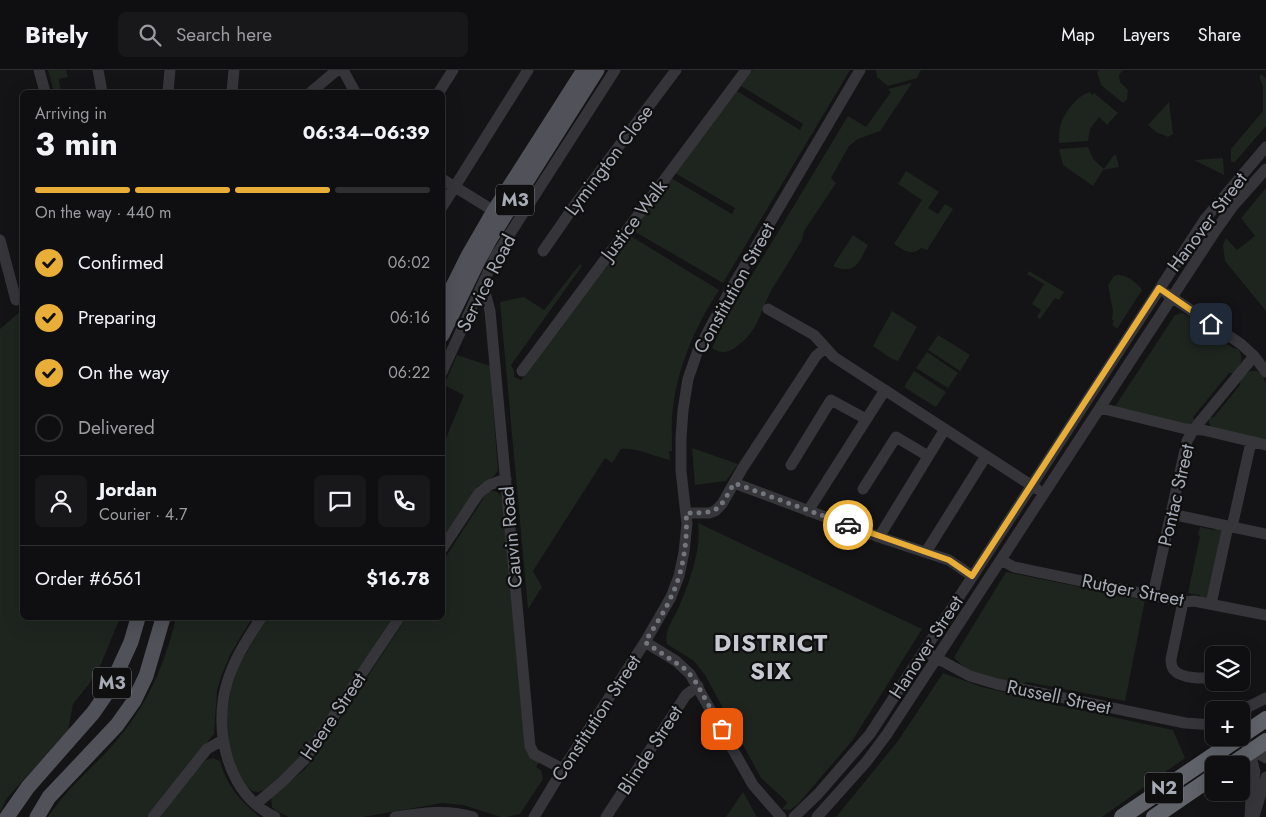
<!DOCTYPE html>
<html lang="en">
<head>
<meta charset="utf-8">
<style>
	:root { --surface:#0f0e10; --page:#181719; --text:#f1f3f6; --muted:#9b9c9f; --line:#2f2e30; --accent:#e8ae38 }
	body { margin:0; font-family:Jost,sans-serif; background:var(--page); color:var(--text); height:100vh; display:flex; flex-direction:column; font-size:19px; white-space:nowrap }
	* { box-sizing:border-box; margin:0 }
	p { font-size:16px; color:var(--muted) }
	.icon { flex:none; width:28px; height:28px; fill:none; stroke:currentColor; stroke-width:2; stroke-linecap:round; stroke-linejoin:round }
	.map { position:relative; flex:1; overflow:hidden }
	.panel { position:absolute; left:20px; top:20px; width:425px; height:530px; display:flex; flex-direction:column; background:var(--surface); border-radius:8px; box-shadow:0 5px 20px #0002,0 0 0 1px var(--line) }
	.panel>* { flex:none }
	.buttons { position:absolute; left:1205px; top:576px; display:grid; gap:10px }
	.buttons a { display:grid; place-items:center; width:45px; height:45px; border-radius:8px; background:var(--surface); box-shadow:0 5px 20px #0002,0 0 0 1px var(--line); font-size:25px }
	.pin { position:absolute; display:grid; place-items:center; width:42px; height:42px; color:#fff; margin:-21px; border-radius:10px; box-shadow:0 2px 8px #0006 }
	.courier { position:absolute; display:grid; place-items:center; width:50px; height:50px; margin:-25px; border:4px solid #e8ae38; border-radius:50%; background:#fff; color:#222; box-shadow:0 1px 6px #0007 }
	.overview em { font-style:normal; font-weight:700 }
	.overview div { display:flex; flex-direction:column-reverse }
	.overview { display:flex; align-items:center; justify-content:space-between; height:85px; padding:0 15px }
	h1 { font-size:32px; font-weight:700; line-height:38px }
	.bar { display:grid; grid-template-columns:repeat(4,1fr); gap:8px 5px; align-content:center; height:60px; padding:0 15px }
	.bar i { height:6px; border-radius:4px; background:var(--line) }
	.bar .active { background:var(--accent) }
	.bar p { grid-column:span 4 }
	.line { display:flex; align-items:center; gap:12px; padding:0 15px; border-top:1px solid var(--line) }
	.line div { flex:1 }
	.round { display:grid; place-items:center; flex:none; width:52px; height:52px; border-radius:8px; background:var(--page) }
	ol { padding:0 15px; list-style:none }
	li { display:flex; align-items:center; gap:15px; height:55px }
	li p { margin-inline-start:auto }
	li .icon { padding:5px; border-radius:50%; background:var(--accent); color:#111; stroke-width:4 }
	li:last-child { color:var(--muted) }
	li i { width:28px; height:28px; border:2px solid var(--line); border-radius:50% }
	header { display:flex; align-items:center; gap:30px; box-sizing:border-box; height:70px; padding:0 25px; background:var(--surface); border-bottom:1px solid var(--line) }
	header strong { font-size:24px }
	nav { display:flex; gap:28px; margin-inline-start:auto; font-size:18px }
	.search { width:350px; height:45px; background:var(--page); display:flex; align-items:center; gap:12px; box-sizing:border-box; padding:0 18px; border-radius:8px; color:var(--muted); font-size:19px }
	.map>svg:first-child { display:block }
	.green { fill:#1e251f }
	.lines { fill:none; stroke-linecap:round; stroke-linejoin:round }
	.minor { stroke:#35353a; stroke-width:11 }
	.major { stroke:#515259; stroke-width:15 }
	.highway { stroke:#61636b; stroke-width:16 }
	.highway-bridge { stroke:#61636b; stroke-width:16 }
	.done { stroke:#73757d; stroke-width:5; stroke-dasharray:0 9 }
	.route { stroke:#e8ae38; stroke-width:6 }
	.labels { text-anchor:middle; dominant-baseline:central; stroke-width:4.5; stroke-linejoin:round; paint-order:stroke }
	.shield { fill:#0f0f10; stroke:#797c84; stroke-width:1 }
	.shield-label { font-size:18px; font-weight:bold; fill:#a6aab5 }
	.street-label { font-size:19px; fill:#a6aab5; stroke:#0f0f10 }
	.district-label { font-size:24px; font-weight:bold; letter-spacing:1px; fill:#c7c9d1; stroke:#0f0f10 }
</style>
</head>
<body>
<header>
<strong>Bitely</strong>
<div class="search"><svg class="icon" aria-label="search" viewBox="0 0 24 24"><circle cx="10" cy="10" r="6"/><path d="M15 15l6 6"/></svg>Search here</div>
<nav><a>Map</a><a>Layers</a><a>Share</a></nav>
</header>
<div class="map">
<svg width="1266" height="747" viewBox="0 0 1266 747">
	<rect width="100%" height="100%" fill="#141315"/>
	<path class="green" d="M48 0H66L68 7 59 9 61 22H54Z
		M753 0H850L723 213 632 160 671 108 732 144 735 138 675 103 737 21 800 60 803 54 741 16Z
		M876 0H921L917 8 888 16 877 7Z
		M1099 0H1123L1119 5 1120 12 1128 20 1127 30 1123 33 1101 15 1097 2Z
		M1261 4 1266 8V56L1234 93 1231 91V79L1263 41V16L1259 7Z
		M912 13 880 61 858 69 849 76 831 108 836 113 804 161 802 170C792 187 782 203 772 219 760 241 759 261 736 277 728 283 720 284 712 278L725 250 848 46 866 57 891 22 888 19Z
		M1090 22 1092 25 1094 23 1118 43 1107 55 1099 47 1090 59 1088 71 1059 73C1059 68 1059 62 1060 57 1063 44 1076 26 1090 22Z
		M1169 32 1173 64 1168 67 1156 62 1148 55Z
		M1088 77 1093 89 1104 99 1114 85H1116L1119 97 1103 100 1093 116 1063 95 1059 79Z
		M1223 88 1224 105 1194 90Z
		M906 101 939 122 928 138 938 144 945 134 953 139 927 180 921 178C911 187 904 180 894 174L922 130 898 114Z
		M1266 118V241L1225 191 1223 175 1226 168 1237 180 1255 166 1241 148Z
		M629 165 719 220C696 255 678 296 673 338 671 352 672 367 672 381H669L670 390C655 387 636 377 621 379L612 393 605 388 533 501 542 517 528 539 500 232 524 227 544 240 580 194 582 196 511 295 514 301V307L521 310Z
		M853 165 868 175C859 192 855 206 833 196Z
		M1029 201 1064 222 1059 230 1055 228 1040 249 1037 247 1041 240 1032 234 1044 214 1027 204Z
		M1117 205C1126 204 1138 213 1142 220L1117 259 1112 254 1114 251 1112 249 1113 241 1108 215 1114 206Z
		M22 240V548H120L101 594 89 614 73 634 68 661 7 728 0 742V259Z
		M892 241 917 257 898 291 892 289 873 276Z
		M1182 243 1189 246 1192 252 1233 278 1238 279C1245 289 1240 295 1234 303H1229L1193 347 1194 351 1189 354 1114 338 1175 245Z
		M938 265 970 285 960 301 928 280Z
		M927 282 958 303 948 318 916 298Z
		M457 285 490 296 498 401 493 407 478 416 443 470V375L464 325 444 315Z
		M914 301 946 322 936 337 904 317Z
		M1250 301H1257L1263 305 1266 315V370L1212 358 1209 353V348L1214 347 1240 315C1240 308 1244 304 1250 301Z
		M692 378 738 394 726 411 695 415Z
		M490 420 498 422 502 427 525 677 530 686 539 692 536 697 541 700 543 709 520 744 507 747H501L463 735 442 733 363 747H289L276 741 272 737 271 728 306 698 317 684 406 548H442L443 491 483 429V426Z
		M698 453 922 559 852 671 798 734 790 740 782 739 787 733 785 730 761 708 705 605 694 591 667 574C664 560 673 550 679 537 689 512 702 480 698 453Z
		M1200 457 1214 460 1218 458 1223 462 1208 528 1201 529 1199 525 1188 523 1200 466 1198 465Z
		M1006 502 1145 530 1125 631 1027 612 1023 614C1001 609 969 607 954 587Z
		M176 548H252L231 583 222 604 217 620 214 664 146 747H48C67 718 94 697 117 670 148 634 165 593 176 548Z
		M267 548H392L309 678 287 700 264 720 258 722 252 721 248 717 238 702 229 676 227 643 231 619 238 597Z
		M943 603 982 617 1021 626 1024 628 1173 660 1185 688 1102 747H836L898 671Z
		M213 688 220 691C226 715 241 732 260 747H159L203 693 206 690Z
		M743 722 757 747H726Z"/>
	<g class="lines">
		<path class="minor" d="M39 0 45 22
			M98 0 102 22
			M343 0 355 22
			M168 22 170 0
			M232 22 234 0
			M311 22 337 0
			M439 22 453 0
			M442 109 494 141
			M442 137 528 0
			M0 170 16 230
			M543 181 577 132 676 0
			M480 220 486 226 490 241 530 676 534 684 563 699
			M1167 224 1241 274 1254 286 1266 302
			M768 239 814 265 834 287 1037 419
			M522 301 746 0
			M442 302 495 187 615 0
			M1100 338 1186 359 1203 360 1266 375
			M791 395 831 330 866 349
			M734 413 879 467 949 490 972 506
			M863 419 896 367 928 386
			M808 441 885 320
			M686 443H709L715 441 722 434 742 399 816 286 825 278
			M1171 444 1266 464
			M1232 457 1251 372
			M879 467 945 359
			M442 479 479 423 489 415 506 409
			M926 482 986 386
			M1001 490 1014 497 1183 532 1194 531 1266 545
			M1153 525 1187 371 1194 359 1254 286
			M1183 532 1171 589C1171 593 1171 597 1174 600 1180 608 1205 610 1214 606
			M1211 534 1228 456
			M261 548C248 568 234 589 227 613 213 660 227 724 275 747
			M645 572 676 591 690 604 753 715 781 747
			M931 585 970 606 997 614 1185 653 1214 655
			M1241 651 1248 637 1266 628
			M1248 678 1266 688
			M1249 679 1255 702 1251 728 1250 747
			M256 734 282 712 305 689 399 548
			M1254 746 1266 707
			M153 747 207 679 223 670
			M395 747C421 743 448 739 473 747
			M534 747 563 699 645 572 671 527 679 506 684 482 687 454 681 401V368L683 340 688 309 698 280 728 224 860 0
			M606 747 686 625 698 616
			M794 747 818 724 870 664 1205 149 1266 77
			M817 747 867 691 887 664 1216 160 1233 136 1266 99"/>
		<path class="major" d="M442 238 468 186 494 141 584 0
			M442 265 478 191 490 169 597 0
			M7 747 28 717 93 643 109 620 131 572 138 548
			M37 747 49 727 117 655 134 631 146 606 163 548"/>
		<path class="highway" d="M1122 747 1239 668
			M1154 747 1214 706"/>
		<path class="highway-bridge" d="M1241 666 1266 649
			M1231 695 1266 671"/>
	</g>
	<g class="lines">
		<path class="done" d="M722 659 694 609 685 599 645 572C654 557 664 543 671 527 683 503 688 470 686 443 719 443 718 442 734 413L848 455"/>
		<path class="route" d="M848 455 949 490 972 506 1159 218 1211 254"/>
	</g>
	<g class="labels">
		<g class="shield">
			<rect x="496" y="114.5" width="38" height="31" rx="4"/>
			<rect x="93" y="597.5" width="38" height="31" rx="4"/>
			<rect x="1145" y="702.5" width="38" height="31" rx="4"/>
		</g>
		<g class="shield-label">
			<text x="515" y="130">M3</text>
			<text x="112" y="613">M3</text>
			<text x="1164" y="718">N2</text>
		</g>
		<g class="street-label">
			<text transform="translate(609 90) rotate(-53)">Lymington Close</text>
			<text transform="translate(634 150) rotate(-53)">Justice Walk</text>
			<text transform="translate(1207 152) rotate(-53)">Hanover Street</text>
			<text transform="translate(486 213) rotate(-63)">Service Road</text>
			<text transform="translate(734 218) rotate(-61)">Constitution Street</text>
			<text transform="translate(1176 425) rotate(-77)">Pontac Street</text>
			<text transform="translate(511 467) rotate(-95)">Cauvin Road</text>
			<text transform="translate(1133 520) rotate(11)">Rutger Street</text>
			<text transform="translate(926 577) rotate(-57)">Hanover Street</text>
			<text transform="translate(1059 627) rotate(12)">Russell Street</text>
			<text transform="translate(333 646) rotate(-56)">Heere Street</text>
			<text transform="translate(596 648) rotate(-57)">Constitution Street</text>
			<text transform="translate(650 680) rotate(-57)">Blinde Street</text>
		</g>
		<g class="district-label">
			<text x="771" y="572">DISTRICT<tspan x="771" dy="28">SIX</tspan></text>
		</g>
	</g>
</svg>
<div class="buttons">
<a><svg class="icon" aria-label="layers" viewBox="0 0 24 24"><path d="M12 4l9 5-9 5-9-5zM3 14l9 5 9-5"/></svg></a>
<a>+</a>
<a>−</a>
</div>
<div class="pin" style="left:722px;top:659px;background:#ea580c"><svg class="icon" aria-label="bag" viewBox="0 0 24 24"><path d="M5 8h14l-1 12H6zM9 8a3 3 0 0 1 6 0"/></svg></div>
<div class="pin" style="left:1211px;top:254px;background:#1f2937"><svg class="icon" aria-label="home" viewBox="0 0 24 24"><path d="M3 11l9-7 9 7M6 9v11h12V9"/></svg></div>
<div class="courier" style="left:848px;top:455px"><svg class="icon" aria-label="car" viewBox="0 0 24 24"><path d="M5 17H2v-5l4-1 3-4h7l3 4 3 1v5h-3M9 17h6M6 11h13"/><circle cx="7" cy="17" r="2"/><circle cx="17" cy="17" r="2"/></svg></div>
<section class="panel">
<div class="overview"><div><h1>3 min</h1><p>Arriving in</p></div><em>06:34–06:39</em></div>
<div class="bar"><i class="active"></i><i class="active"></i><i class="active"></i><i></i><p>On the way · 440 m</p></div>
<ol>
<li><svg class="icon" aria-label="check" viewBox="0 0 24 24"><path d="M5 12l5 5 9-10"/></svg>Confirmed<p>06:02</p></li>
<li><svg class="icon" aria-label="check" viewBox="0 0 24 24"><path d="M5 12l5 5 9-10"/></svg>Preparing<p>06:16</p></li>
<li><svg class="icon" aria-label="check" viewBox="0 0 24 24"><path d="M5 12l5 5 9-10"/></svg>On the way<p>06:22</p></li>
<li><i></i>Delivered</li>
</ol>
<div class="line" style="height:90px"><a class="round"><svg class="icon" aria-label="person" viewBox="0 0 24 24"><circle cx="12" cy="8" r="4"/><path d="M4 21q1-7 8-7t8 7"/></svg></a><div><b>Jordan</b><p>Courier · 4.7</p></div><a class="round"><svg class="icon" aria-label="chat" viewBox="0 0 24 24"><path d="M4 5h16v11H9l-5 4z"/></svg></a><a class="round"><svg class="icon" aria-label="phone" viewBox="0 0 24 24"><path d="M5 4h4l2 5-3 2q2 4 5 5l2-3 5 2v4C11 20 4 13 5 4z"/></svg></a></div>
<div class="line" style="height:65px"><div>Order #6561</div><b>$16.78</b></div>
</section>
</div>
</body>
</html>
